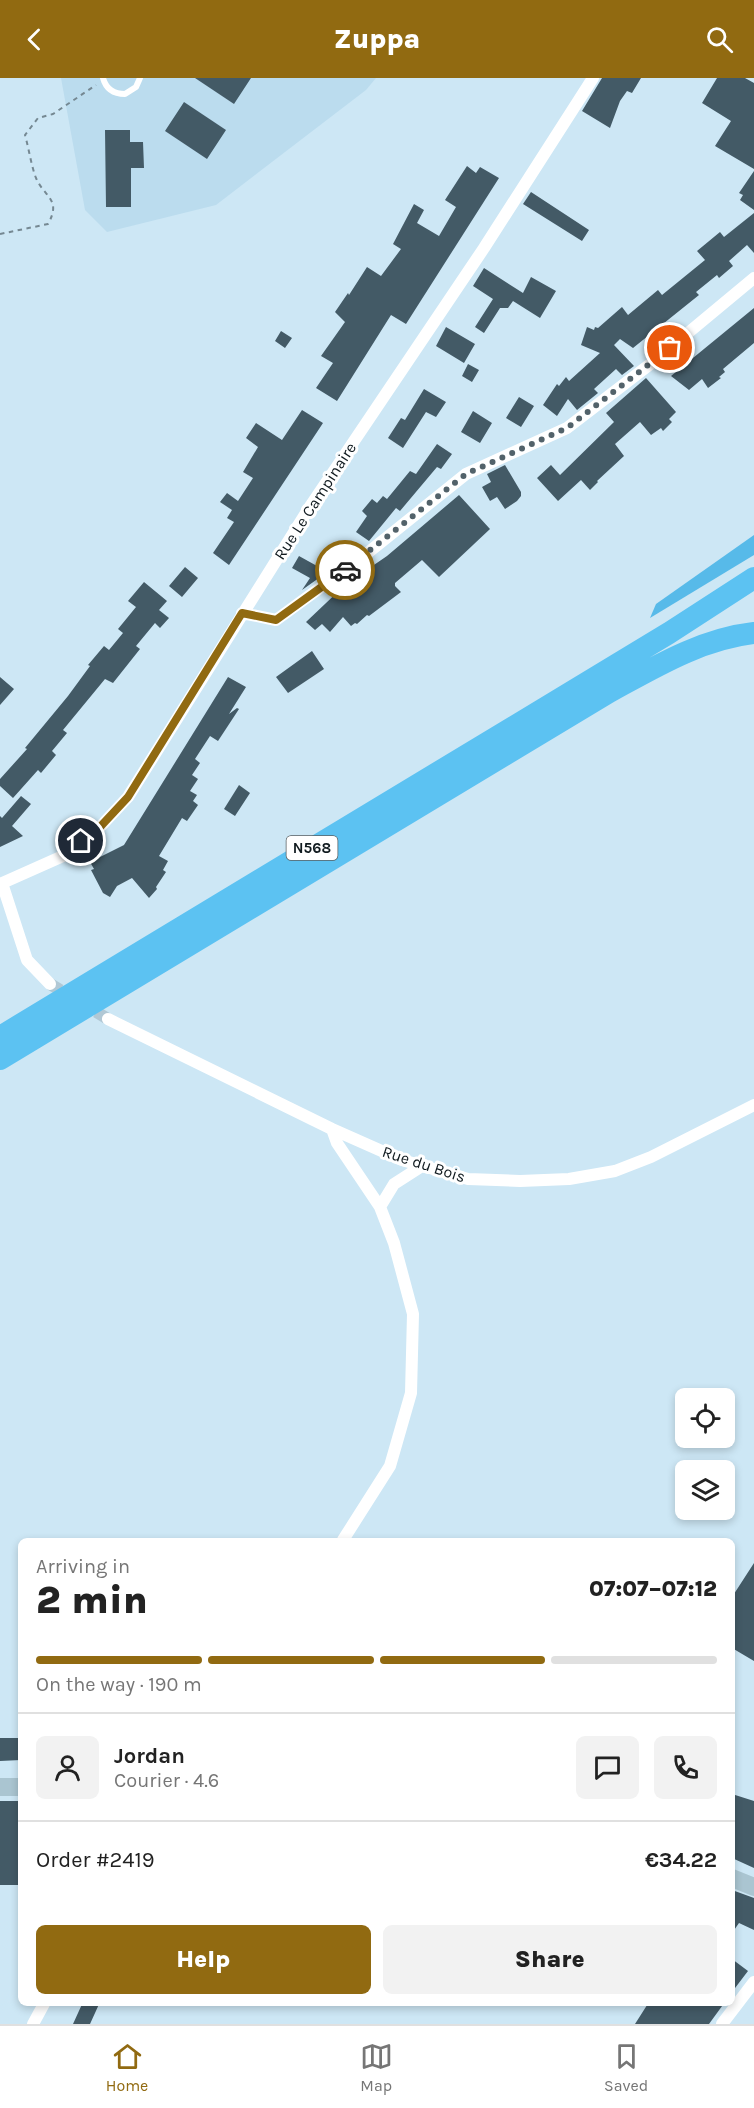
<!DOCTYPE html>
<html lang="en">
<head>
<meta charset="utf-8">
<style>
	:root { --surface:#fff; --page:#f2f2f2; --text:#222; --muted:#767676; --line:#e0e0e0; --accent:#916a11 }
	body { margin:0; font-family:Karla,sans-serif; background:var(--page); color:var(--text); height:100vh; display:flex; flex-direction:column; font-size:22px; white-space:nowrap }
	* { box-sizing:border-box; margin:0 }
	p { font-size:20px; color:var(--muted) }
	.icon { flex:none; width:33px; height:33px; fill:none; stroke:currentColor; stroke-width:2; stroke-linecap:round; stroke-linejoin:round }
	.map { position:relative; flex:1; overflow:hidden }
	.drawer { position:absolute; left:18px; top:1460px; width:717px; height:468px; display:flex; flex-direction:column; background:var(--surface); border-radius:9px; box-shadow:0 3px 9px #0003 }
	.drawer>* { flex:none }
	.tools { position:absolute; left:675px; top:1310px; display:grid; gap:12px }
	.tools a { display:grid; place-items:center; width:60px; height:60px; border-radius:9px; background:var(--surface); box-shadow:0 3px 9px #0003; font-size:30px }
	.pin { position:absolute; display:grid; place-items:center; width:51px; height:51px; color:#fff; margin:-26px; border:3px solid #fff; border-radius:50%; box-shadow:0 2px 6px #0007 }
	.courier { position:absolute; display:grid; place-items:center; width:60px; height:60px; margin:-30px; border:4px solid #916a11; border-radius:50%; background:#fff; color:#222; box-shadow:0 2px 8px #0007 }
	.summary em { font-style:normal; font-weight:800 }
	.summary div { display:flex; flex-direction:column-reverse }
	.summary { display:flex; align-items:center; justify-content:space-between; height:102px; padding:0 18px }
	h1 { font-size:39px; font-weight:800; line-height:45px }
	.bar { display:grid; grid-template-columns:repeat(4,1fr); gap:9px 6px; align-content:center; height:72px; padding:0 18px }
	.bar i { height:8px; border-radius:4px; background:var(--line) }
	.bar .current { background:var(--accent) }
	.bar p { grid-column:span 4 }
	.line { display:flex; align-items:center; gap:15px; padding:0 18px; border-top:2px solid var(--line) }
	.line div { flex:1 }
	.round { display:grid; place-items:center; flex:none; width:63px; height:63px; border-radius:9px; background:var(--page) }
	.primary-button { display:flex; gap:12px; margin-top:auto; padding:12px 18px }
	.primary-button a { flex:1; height:69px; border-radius:9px; background:var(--accent); color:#fff; font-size:24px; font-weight:800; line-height:69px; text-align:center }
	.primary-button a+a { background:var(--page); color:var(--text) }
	header { display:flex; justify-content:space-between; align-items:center; height:78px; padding:0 18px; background:var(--accent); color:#fff; font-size:27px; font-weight:800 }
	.menu { display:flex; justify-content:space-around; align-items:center; height:84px; border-top:2px solid var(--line); background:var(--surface); font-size:16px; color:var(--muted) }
	.menu a { display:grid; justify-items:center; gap:3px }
	.menu .current { color:var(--accent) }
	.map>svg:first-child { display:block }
	.built { fill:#bbdcee }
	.forest { fill:#57bae9 }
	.building { fill:#435a66 }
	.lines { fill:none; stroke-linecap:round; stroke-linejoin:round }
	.street-tunnel { stroke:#b1c8d5; stroke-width:12; stroke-dasharray:12 6; stroke-linecap:butt }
	.path { stroke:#758892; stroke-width:2; stroke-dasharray:4.5 4.5; stroke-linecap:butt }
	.lane { stroke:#fff; stroke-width:6 }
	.street { stroke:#fff; stroke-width:12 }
	.secondary { stroke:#aac5d1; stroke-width:18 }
	.highway { stroke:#5cc2f2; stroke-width:22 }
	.done { stroke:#52626a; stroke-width:6; stroke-dasharray:0 10.8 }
	.route { stroke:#916a11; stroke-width:8 }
	.labels { text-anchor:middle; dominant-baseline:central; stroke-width:6; stroke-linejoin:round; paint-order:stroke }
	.shield { fill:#fff; stroke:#585f62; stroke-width:1.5 }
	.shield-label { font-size:15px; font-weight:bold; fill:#101a1f }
	.street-label { font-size:16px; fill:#101a1f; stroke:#fff }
</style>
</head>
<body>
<header><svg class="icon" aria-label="back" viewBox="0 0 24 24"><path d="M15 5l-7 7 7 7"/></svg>Zuppa<svg class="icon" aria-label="search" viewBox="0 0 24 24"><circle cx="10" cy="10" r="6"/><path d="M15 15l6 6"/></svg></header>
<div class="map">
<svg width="754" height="1946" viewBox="0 0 754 1946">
	<rect width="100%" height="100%" fill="#cde7f5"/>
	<path class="built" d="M61 0H376L366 12 216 127 107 154 85 132Z"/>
	<path class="forest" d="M754 457V477L650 540 656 526Z"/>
	<path class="building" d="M195 0H251L234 26Z
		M602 0H641L632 15 627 13 620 23 610 50 582 33Z
		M717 0H745L754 5V91L715 68 731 43 702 25Z
		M184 24 226 52 207 81 165 53Z
		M105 52H130V64H143L144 90H131V129H106Z
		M467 88 476 95 480 89 499 100 406 246 391 237 337 323 316 310 333 285 321 278 345 244 335 234 348 215 349 217 367 189 381 198 401 171 393 166 414 126 424 132 417 145 439 158 456 129 445 122Z
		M754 93V132L740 122 743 117 739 115Z
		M531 114 589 152 582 163 523 126Z
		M754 135V175L747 167 729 183 733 188 719 200 717 197 696 214 699 217 633 270 620 261 614 267 634 288 622 297 616 291 594 311 598 315 577 332 568 321 557 338 543 327 557 306 559 308 566 299 569 303 600 275 581 267 587 249 594 252 595 249 598 250 622 229 628 237 658 212 662 217 705 182 697 173 720 154 724 159Z
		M484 190 523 215 531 199 556 213 540 240 513 223 508 230H500L484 255 475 249 493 221 473 208Z
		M754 230V265L723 291 725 294 719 299 721 300 708 310 702 301 689 312 671 298Z
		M446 249 475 266 464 285 436 268Z
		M281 253 292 260 285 270 275 263Z
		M468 286 479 292 472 304 462 298Z
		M646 300 676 334 669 341 672 344 663 353 661 350 651 357 640 344 615 366 624 378 597 403 598 404 590 412 581 402 558 423 537 400 551 387 560 397 614 344 606 335Z
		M424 311 446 324 436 339 426 334 403 370 388 360 401 340 405 342Z
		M519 319 534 328 521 349 506 340Z
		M302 332 323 345 229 487 213 475 234 444 227 440 232 432 220 424 227 415 238 423 253 400 243 394 258 369 246 360 256 345 282 362Z
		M473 333 492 345 480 365 461 354Z
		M437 366 452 376 441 391 437 389 400 433 396 430 369 463 356 454 367 438 362 433 372 421 377 425 383 418 387 421 410 393 416 396Z
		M505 387 521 414V418L517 423 505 431 497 419 490 423 482 409 491 404 487 396Z
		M459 417 490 451 439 499 422 482 395 505V508L401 514 369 538 367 537 357 546 355 545 351 548 343 539 330 554 322 546 315 552 306 544 345 507 342 504 350 498 352 502 387 478Z
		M328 471 340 485 302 512 310 500 292 490 299 478 317 488Z
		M185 489 198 500 182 519 169 508Z
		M144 504 167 523 159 532 169 540 160 550 155 545 136 568 140 571 113 605 105 601 63 652 67 655 52 673 56 677 41 695 38 692 13 720 0 708V701L27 671 25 670 68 618 90 588 88 587 104 568 109 572 123 555 118 551 136 529 128 523Z
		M312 573 324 591 288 615 276 599Z
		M0 599 14 611 0 627Z
		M228 599 246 609 229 636 237 630 239 631 218 663 210 658 195 681 200 685 192 697 198 701 190 713 197 717 193 723 198 727 187 743 182 740 159 778 168 783 163 792 166 794 156 809 157 811 149 820 132 800 117 808 110 819 103 815 91 792 94 791 90 784 124 767Z
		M239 707 250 715 235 738 224 731Z
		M21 718 31 726 12 748 23 758 0 769V738L2 740Z
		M754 1485V1583L732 1570V1519Z
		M0 1660H21V1682L0 1683Z
		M732 1716 754 1723V1790L732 1780Z
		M0 1723H21V1807H0Z
		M732 1812 754 1820V1852L739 1845 732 1855Z
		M732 1881 748 1893 732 1914Z
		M83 1924H100L90 1946H73Z
		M649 1924H725L709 1946H635Z"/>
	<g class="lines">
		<path class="street-tunnel" d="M50 906 108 941"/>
		<path class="path" d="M0 156 48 146C62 121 44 119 36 100 31 87 29 71 25 57L38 40 53 36 96 7"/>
		<path class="lane" d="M103 0C106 11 113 16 125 16L136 9 140 0"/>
		<path class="street" d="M242 535 276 542 365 477 466 396 567 350 653 284 754 200
			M2 805 27 882 50 906
			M0 806 63 778 100 749 128 719 311 427 484 170 593 0
			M108 941 332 1051 402 1082 468 1101 520 1103 569 1101 615 1093 651 1079 754 1027
			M332 1051 337 1065 380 1129 394 1165 413 1236 411 1315 390 1388 343 1462
			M380 1129 394 1106 422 1088
			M33 1946 45 1924
			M722 1946 754 1904"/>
		<path class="secondary" d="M0 1709H21
			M732 1800 754 1809"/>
		<path class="highway" d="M0 959 669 555 754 500
			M0 981 609 614C655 589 701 561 754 555"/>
	</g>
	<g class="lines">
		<path class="done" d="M345 492 466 396 567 350 670 270"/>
		<path class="route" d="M81 763 100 749 128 719 242 535 276 542 345 492"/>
	</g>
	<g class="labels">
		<rect class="shield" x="286.5" y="758" width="51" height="24" rx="4.5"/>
		<g class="shield-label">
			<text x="312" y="770">N568</text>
		</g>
		<g class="street-label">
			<text transform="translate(315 423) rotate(-57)">Rue Le Campinaire</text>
			<text transform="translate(424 1086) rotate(18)">Rue du Bois</text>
		</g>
	</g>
</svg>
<div class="tools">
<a><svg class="icon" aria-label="locate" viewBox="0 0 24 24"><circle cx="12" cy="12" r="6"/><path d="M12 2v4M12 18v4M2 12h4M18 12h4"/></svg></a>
<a><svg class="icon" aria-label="layers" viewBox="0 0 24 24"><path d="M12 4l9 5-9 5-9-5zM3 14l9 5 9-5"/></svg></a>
</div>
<div class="pin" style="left:670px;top:270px;background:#ea580c"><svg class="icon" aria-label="bag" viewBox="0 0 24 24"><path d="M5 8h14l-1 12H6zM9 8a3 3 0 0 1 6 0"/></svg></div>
<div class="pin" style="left:81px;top:763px;background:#1f2937"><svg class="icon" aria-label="home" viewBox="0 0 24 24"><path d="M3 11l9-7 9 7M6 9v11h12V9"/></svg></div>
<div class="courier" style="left:345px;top:492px"><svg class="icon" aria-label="car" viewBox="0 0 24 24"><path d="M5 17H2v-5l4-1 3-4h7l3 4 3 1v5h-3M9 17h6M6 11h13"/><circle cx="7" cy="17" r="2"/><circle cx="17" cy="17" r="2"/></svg></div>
<section class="drawer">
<div class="summary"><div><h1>2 min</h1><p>Arriving in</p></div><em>07:07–07:12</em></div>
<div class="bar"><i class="current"></i><i class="current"></i><i class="current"></i><i></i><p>On the way · 190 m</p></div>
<div class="line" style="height:108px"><a class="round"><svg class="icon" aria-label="person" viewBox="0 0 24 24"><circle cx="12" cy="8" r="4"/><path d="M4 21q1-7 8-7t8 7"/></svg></a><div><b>Jordan</b><p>Courier · 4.6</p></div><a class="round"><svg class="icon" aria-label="chat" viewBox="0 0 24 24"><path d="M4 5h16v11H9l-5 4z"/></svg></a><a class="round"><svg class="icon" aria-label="phone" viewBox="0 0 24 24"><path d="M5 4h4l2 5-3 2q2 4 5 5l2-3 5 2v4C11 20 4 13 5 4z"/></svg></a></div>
<div class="line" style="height:78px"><div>Order #2419</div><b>€34.22</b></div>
<div class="primary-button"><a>Help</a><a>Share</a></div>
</section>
</div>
<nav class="menu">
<a class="current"><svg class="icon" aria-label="home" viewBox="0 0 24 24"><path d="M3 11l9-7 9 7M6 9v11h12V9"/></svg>Home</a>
<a><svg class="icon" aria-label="map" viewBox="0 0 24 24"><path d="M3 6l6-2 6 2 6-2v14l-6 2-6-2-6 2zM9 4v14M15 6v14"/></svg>Map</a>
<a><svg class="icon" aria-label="saved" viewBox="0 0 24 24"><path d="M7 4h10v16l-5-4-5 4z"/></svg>Saved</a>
</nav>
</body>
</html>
